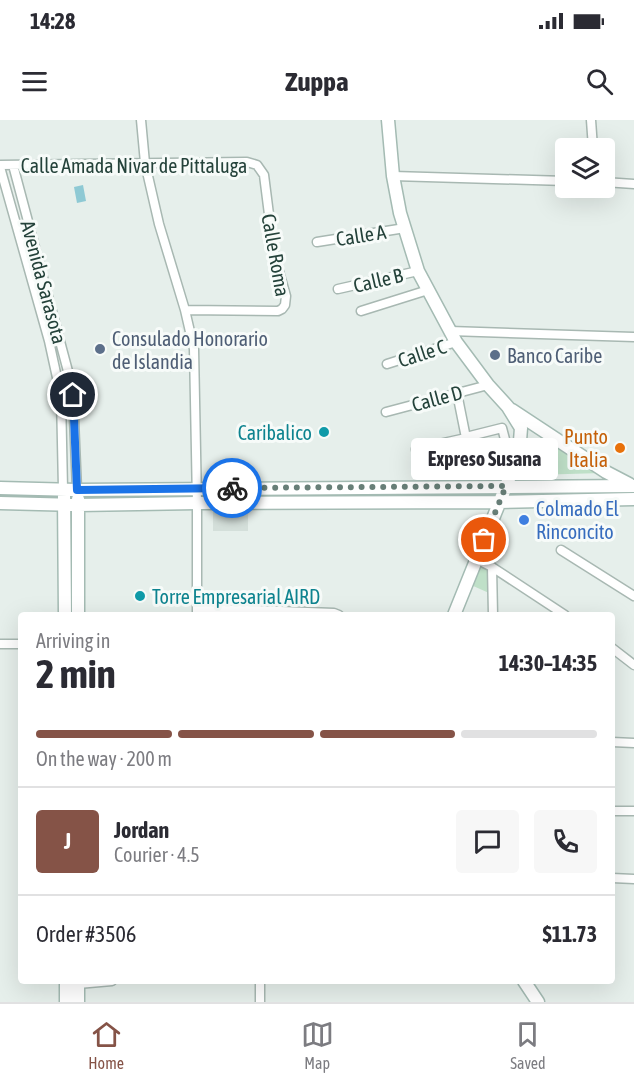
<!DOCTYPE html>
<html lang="en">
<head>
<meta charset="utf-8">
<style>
	:root { --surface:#fff; --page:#f7f7f7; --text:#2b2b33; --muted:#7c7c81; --line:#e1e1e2; --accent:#855347 }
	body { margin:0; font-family:"Asap Condensed",sans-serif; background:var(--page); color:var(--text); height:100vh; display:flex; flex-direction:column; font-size:22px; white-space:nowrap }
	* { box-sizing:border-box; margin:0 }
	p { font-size:20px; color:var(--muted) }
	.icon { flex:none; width:33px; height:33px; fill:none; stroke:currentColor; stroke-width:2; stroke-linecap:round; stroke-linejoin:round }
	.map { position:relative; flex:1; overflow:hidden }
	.details { position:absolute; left:18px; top:492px; width:597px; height:372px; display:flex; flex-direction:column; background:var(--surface); border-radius:6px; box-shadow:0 6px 24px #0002 }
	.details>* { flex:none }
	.tools { position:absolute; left:555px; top:18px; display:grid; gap:12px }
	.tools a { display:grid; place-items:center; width:60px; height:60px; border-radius:6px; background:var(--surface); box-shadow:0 6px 24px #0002; font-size:30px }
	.pin { position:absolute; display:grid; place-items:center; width:51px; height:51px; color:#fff; margin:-26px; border:3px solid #fff; border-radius:50%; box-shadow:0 2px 6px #0007 }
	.courier { position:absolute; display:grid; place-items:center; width:60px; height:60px; margin:-30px; border:4px solid #1a73e8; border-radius:50%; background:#fff; color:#222; box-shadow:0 2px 8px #0007 }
	.bubble { position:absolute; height:42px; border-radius:6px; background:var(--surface); box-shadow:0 6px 24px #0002; font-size:20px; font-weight:700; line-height:42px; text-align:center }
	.headline em { font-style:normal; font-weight:700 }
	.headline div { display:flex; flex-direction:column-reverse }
	.headline { display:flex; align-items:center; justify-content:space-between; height:102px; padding:0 18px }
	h1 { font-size:39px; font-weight:700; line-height:45px }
	.bar { display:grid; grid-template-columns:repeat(4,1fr); gap:9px 6px; align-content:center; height:72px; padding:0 18px }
	.bar i { height:8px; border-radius:4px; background:var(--line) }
	.bar .selected { background:var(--accent) }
	.bar p { grid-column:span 4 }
	.line { display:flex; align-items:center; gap:15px; padding:0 18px; border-top:2px solid var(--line) }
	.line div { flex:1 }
	.round { display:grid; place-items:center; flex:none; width:63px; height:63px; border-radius:6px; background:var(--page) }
	.status { display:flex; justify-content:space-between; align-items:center; height:42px; padding:0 30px; background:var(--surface); direction:ltr }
	.status svg { height:16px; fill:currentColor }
	header { display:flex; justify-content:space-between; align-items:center; height:78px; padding:0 18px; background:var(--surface); font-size:27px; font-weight:700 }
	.tabs { display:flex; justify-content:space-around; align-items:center; height:84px; border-top:2px solid var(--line); background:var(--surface); font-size:16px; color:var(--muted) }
	.tabs a { display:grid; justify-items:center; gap:3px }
	.tabs .selected { color:var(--accent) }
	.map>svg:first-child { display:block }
	.built { fill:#d4dfda }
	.green { fill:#bfe0c8 }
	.water { fill:#8ec9d4 }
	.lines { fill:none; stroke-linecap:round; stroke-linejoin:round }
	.street-casing { stroke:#a8b8b2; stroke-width:11 }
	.secondary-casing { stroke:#a4bbb3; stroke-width:15 }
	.street { stroke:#fff; stroke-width:8 }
	.secondary { stroke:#fff; stroke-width:12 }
	.done { stroke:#687f78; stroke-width:6; stroke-dasharray:0 10.8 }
	.route { stroke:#1a73e8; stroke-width:8 }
	.service-dot { fill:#5c6f8a; stroke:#f7fbf9; stroke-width:2 }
	.culture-dot { fill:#0f9aa8; stroke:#f7fbf9; stroke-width:2 }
	.food-dot { fill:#e8710a; stroke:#f7fbf9; stroke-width:2 }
	.shop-dot { fill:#3f7fe0; stroke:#f7fbf9; stroke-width:2 }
	.labels { text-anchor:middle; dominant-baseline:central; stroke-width:6; stroke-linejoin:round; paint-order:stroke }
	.street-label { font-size:20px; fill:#24423a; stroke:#f7fbf9 }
	.service-label { font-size:20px; fill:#4e5e75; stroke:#f7fbf9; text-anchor:start }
	.culture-label { font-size:20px; fill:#0d838f; stroke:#f7fbf9; text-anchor:end }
	.food-label { font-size:20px; fill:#c56008; stroke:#f7fbf9; text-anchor:end }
	.shop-label { font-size:20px; fill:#366cbe; stroke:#f7fbf9; text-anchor:start }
</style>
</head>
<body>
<div class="status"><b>14:28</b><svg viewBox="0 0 49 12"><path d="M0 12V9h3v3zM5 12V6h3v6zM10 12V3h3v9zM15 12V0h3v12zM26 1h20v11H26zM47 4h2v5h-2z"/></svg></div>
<header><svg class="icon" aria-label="menu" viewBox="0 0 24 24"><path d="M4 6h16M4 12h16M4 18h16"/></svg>Zuppa<svg class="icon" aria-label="search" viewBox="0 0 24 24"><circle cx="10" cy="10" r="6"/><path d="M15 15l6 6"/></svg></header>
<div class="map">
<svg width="634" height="882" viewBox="0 0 634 882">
	<rect width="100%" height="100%" fill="#e6efeb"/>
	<path class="built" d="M213 388 248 389V411H213Z"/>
	<path class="green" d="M547 322 598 348 602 353 534 355 533 335 538 324Z
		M480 445 488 448 489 473 471 465Z"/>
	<path class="water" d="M83 65 86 81 77 83 74 67Z"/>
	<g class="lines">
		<defs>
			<path id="street" d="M141 0 145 43 159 104 185 190 194 229 197 383V495
				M591 0 593 28
				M0 45 247 42 257 45 264 55 274 134 286 176 285 185 282 189 278 191 185 190
				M13 45 69 255 73 275 77 370
				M0 47 49 221 61 276 63 369
				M393 56 566 61
				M604 62 634 64
				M317 122 405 108
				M338 169 418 151
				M361 191 428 170
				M450 211 634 217
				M387 244 456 222
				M457 273 466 318 416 329 420 352 465 349
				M386 292 488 265
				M459 320 465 349 510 338 502 308 466 317
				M561 430 634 476
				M476 439 492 447 565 495
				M492 447 493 495
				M197 488 334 493 339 495
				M0 524H21
				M612 528 634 545
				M612 622 634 623
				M612 691H634
				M612 758 634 759
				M78 864 112 861
				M260 882V861"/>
			<path id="secondary" d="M388 0 393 56 400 93 418 151 456 222 488 265 508 287 516 300 521 308 519 334 454 495
				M512 290 606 352 629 364
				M0 368 77 370 634 366
				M64 376 65 495
				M78 379V495
				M0 383 78 385 197 383 499 382 634 379
				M524 861 538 882
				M66 882V861
				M78 882V861"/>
		</defs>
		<use href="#street" class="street-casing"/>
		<use href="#secondary" class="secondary-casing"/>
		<use href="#street" class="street"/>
		<use href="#secondary" class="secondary"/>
	</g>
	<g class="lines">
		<path class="done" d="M232 368 506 366 484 420"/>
		<path class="route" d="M73 275 77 370 232 368"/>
	</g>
	<g class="service-dot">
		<circle cx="100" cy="229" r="6"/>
		<circle cx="495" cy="235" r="6"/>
	</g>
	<g class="culture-dot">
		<circle cx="324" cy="312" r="6"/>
		<circle cx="140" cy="476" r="6"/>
	</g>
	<circle class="food-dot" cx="620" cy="328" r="6"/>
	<circle class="shop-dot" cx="524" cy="400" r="6"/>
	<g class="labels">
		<g class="street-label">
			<text x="134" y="45">Calle Amada Nivar de Pittaluga</text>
			<text transform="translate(361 115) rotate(-9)">Calle A</text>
			<text transform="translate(276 135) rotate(80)">Calle Roma</text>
			<text transform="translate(378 160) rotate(-13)">Calle B</text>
			<text transform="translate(44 162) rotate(75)">Avenida Sarasota</text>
			<text transform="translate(422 233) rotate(-18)">Calle C</text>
			<text transform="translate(437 278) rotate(-15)">Calle D</text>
		</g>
		<g class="service-label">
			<text x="112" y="218">Consulado Honorario<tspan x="112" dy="23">de Islandia</tspan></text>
			<text x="507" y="235">Banco Caribe</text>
		</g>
		<g class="culture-label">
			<text x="312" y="312">Caribalico</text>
			<text x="152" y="476" text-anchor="start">Torre Empresarial AIRD</text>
		</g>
		<g class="food-label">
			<text x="608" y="316">Punto<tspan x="608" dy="23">Italia</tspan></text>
		</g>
		<g class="shop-label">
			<text x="536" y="388">Colmado El<tspan x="536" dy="23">Rinconcito</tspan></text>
		</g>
	</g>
</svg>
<div class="tools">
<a><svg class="icon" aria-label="layers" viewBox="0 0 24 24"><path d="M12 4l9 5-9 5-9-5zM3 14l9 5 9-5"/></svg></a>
</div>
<div class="pin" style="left:484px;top:420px;background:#ea580c"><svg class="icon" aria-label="bag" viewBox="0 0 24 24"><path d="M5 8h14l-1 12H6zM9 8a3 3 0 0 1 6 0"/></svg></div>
<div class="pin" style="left:73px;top:275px;background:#1f2937"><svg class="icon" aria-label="home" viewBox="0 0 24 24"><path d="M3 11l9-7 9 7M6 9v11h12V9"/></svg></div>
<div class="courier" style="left:232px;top:368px"><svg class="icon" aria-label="bike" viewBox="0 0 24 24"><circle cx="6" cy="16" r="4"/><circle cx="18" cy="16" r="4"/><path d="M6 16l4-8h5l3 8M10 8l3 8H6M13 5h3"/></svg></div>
<div class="bubble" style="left:411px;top:318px;width:147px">Expreso Susana</div>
<section class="details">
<div class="headline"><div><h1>2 min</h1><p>Arriving in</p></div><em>14:30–14:35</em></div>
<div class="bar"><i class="selected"></i><i class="selected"></i><i class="selected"></i><i></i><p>On the way · 200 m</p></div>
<div class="line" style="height:108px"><b class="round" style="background:var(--accent);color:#fff">J</b><div><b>Jordan</b><p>Courier · 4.5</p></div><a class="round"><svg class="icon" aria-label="chat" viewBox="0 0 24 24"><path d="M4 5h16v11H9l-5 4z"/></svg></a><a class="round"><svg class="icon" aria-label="phone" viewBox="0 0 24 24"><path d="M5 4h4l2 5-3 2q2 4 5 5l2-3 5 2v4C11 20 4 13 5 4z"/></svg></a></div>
<div class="line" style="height:78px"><div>Order #3506</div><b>$11.73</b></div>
</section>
</div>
<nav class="tabs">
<a class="selected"><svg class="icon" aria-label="home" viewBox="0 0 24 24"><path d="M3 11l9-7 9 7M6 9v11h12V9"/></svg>Home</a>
<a><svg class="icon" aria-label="map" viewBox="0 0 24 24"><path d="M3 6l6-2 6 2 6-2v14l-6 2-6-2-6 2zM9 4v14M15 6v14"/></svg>Map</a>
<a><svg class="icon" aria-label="saved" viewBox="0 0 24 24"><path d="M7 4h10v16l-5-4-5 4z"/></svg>Saved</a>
</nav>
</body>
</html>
